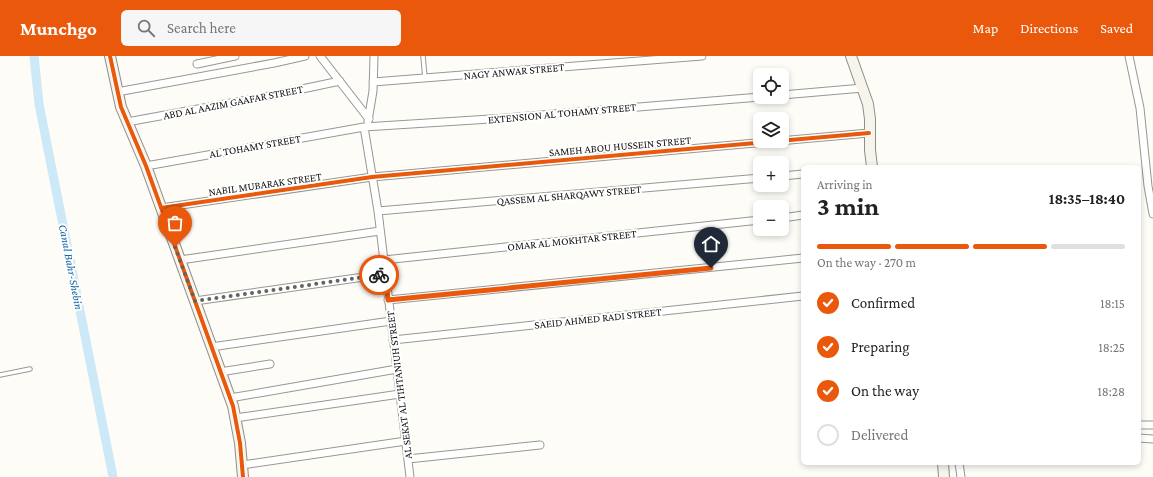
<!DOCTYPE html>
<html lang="en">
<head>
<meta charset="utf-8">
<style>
	:root { --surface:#fff; --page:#f6f6f6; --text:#222; --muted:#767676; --line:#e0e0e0; --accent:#ea580c }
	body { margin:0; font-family:"Crimson Pro",serif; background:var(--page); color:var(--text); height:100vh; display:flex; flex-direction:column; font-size:15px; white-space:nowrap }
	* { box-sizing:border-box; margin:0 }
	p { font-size:13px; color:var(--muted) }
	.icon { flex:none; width:22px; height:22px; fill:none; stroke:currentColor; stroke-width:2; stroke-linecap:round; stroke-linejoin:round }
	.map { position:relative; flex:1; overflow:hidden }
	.sheet { position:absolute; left:801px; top:109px; width:340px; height:300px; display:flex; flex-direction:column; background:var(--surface); border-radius:6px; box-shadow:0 2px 6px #0003 }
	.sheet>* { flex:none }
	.fabs { position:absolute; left:753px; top:12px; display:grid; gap:8px }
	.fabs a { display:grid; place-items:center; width:36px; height:36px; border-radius:6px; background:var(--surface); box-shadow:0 2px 6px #0003; font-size:20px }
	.pin { position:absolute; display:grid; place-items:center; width:34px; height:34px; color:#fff; margin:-41px -17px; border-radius:50% 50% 50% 0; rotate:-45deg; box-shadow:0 0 4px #0007 }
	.pin .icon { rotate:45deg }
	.courier { position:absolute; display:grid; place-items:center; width:40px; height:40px; margin:-20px; border:3px solid #ea580c; border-radius:50%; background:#fff; color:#222; box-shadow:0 1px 5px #0007 }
	.headline em { font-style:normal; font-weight:700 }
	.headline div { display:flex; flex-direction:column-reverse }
	.headline { display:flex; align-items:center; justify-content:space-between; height:68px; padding:0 16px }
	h1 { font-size:26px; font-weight:700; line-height:30px }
	.bar { display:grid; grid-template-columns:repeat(4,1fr); gap:6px 4px; align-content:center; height:48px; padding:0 16px }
	.bar i { height:5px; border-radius:3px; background:var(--line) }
	.bar .active { background:var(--accent) }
	.bar p { grid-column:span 4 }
	ol { padding:0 16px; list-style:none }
	li { display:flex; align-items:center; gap:12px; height:44px }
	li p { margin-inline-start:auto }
	li .icon { padding:4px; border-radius:50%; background:var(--accent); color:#fff; stroke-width:4 }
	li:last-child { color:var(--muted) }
	li i { width:22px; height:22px; border:2px solid var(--line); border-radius:50% }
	header { display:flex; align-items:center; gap:24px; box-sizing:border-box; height:56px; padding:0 20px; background:var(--accent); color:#fff }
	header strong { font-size:19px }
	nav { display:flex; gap:22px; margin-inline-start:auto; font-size:14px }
	.search { width:280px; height:36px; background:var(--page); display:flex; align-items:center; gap:10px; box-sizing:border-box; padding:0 14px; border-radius:6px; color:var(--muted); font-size:15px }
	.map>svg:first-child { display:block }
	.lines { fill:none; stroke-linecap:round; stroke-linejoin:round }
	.canal { stroke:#cde8f7; stroke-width:9 }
	.lane-casing { stroke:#979795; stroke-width:5.5 }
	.street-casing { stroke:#979795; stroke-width:9 }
	.secondary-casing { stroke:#8e8d8b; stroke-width:12 }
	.lane { stroke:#fffffe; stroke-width:3.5 }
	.street { stroke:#fffffe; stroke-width:7 }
	.secondary { stroke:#f6f4eb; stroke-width:10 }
	.cycleway-casing { stroke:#fff; stroke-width:6 }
	.cycleway { stroke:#e8590c; stroke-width:4 }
	.done { stroke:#646362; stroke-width:4; stroke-dasharray:0 7.2 }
	.route { stroke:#ea580c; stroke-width:5 }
	.labels { text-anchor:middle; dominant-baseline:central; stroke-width:4; stroke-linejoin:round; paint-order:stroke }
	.street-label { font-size:11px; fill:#111; stroke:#fff }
	.water-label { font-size:12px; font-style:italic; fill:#1768a6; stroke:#fff }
</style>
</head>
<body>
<header>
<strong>Munchgo</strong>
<div class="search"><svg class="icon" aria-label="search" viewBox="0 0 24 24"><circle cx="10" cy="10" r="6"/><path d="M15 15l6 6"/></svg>Search here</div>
<nav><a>Map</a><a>Directions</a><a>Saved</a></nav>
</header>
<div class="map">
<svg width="1153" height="421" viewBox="0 0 1153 421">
	<rect width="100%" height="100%" fill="#fdfcf7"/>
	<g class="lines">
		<path class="canal" d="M34 0 39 48 113 421"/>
		<defs>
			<path id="lane" d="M423 0 425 22
				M0 319 30 313"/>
			<path id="street" d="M320 0 369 63
				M1129 0 1140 52 1148 130 1153 158
				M197 8 235 0
				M373 26 702 0
				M117 36 274 7 305 0
				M782 39 863 32
				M368 65 373 35 374 0
				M127 66 269 40 340 25
				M364 71 378 155 410 421
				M146 110 364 71 506 62 760 41
				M782 120 803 118
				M161 152 372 121 869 77
				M378 155 760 122
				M782 162 803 159
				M180 204 380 175
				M384 204 760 164
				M388 244 803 202
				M195 245 385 218
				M393 284 803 240
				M211 291 391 265
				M220 316 270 308
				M230 342 397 313
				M235 362 400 338
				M1139 369H1153
				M1139 382 1153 383
				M408 403 540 389
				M959 407 961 421
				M242 409 406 385"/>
			<path id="secondary" d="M110 0 121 51 146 110 233 350 240 387 243 421
				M851 0 868 48 870 63V94L872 111
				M943 407 944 421"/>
		</defs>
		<use href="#lane" class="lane-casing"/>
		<use href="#street" class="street-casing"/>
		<use href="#secondary" class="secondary-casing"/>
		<use href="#lane" class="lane"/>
		<use href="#street" class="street"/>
		<use href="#secondary" class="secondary"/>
		<defs>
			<path id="cycleway" d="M110 0 121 51 146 110 233 350 240 387 243 421
				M161 152 372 121 869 77"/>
		</defs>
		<use href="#cycleway" class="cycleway-casing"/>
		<use href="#cycleway" class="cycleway"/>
	</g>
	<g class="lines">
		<path class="done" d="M175 191 195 245 379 219"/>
		<path class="route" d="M379 219 385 218 388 244 711 212"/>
	</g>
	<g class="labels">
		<g class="street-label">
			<text transform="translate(514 15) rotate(-5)">NAGY ANWAR STREET</text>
			<text transform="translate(233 46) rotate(-11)">ABD AL AAZIM GAAFAR STREET</text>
			<text transform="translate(562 57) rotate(-5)">EXTENSION AL TOHAMY STREET</text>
			<text transform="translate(255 90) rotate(-10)">AL TOHAMY STREET</text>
			<text transform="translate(620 90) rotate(-5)">SAMEH ABOU HUSSEIN STREET</text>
			<text transform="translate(265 128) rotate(-8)">NABIL MUBARAK STREET</text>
			<text transform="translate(569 139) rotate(-5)">QASSEM AL SHARQAWY STREET</text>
			<text transform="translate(572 184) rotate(-6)">OMAR AL MOKHTAR STREET</text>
			<text transform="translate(598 262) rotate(-6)">SAEID AHMED RADI STREET</text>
			<text transform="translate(399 329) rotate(-97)">AL SEKAT AL TIHTANIUH STREET</text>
		</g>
		<g class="water-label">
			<text transform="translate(71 211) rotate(79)">Canal Bahr-Shebin</text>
		</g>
	</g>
</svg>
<div class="fabs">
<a><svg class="icon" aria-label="locate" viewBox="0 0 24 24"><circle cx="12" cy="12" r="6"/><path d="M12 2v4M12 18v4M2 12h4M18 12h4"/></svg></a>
<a><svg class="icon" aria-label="layers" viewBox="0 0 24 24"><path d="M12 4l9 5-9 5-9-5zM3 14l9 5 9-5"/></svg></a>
<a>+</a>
<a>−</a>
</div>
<div class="pin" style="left:175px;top:191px;background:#ea580c"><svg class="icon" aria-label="bag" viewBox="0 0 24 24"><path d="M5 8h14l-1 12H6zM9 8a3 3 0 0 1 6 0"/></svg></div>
<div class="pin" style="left:711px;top:212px;background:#1f2937"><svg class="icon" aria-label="home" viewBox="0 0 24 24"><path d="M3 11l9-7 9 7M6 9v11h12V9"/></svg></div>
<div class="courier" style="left:379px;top:219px"><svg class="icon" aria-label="bike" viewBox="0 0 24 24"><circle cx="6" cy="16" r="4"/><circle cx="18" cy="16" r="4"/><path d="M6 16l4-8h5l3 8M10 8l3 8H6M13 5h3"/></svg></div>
<section class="sheet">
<div class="headline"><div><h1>3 min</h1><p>Arriving in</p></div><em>18:35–18:40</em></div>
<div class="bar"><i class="active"></i><i class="active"></i><i class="active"></i><i></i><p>On the way · 270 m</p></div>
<ol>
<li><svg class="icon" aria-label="check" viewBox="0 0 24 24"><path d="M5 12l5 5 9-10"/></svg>Confirmed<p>18:15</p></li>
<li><svg class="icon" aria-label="check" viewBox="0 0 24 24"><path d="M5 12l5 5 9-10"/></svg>Preparing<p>18:25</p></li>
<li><svg class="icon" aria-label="check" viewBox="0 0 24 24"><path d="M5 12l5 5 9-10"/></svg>On the way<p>18:28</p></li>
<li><i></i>Delivered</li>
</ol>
</section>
</div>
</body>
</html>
